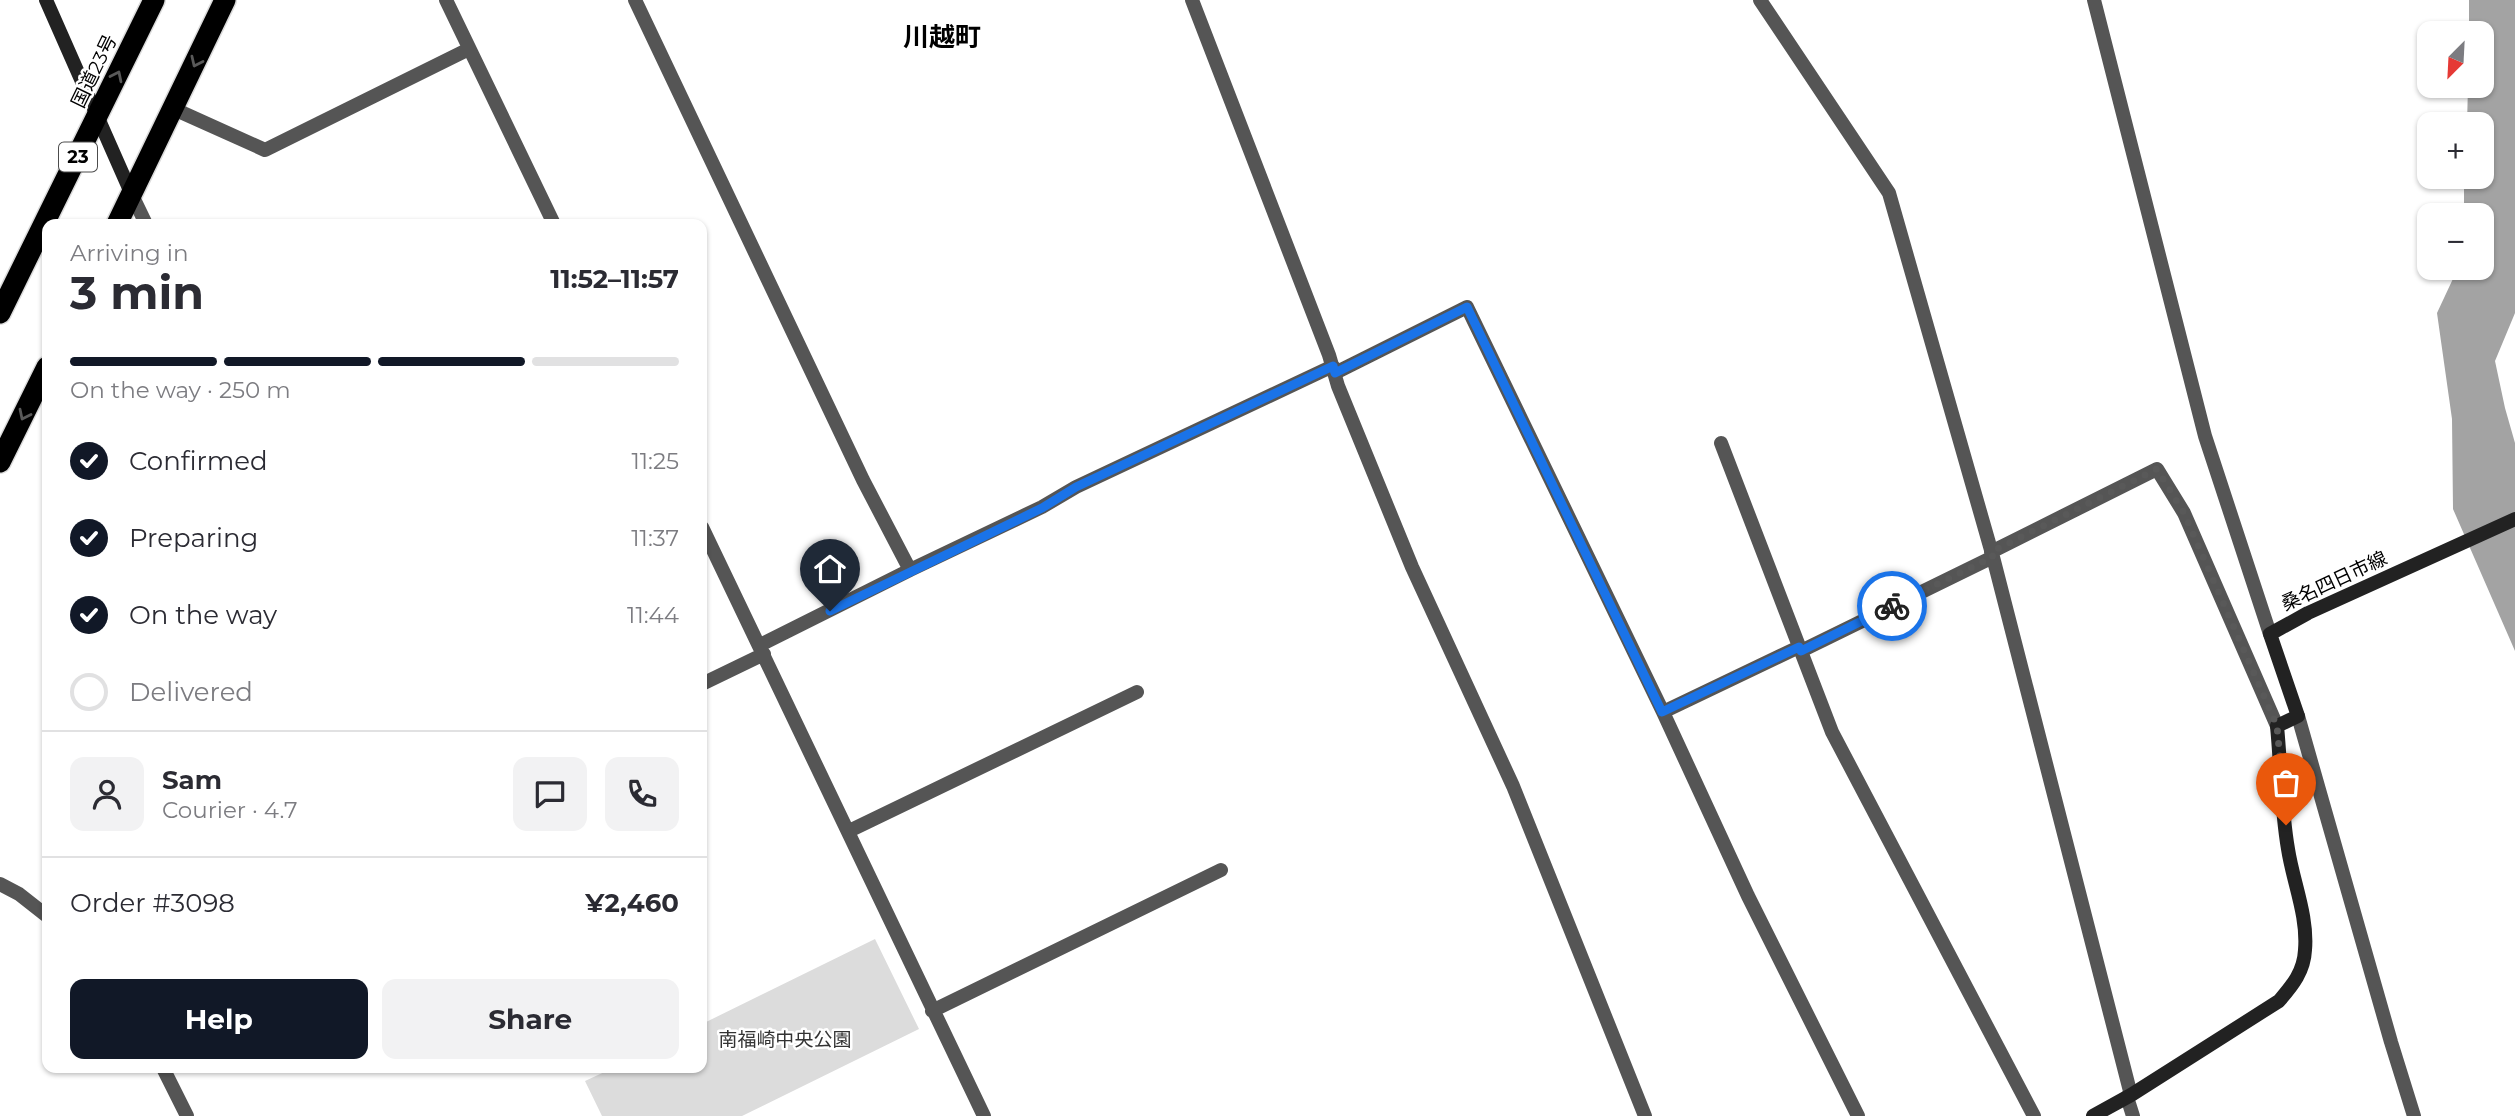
<!DOCTYPE html>
<html lang="en">
<head>
<meta charset="utf-8">
<style>
	:root { --surface:#fff; --page:#f2f2f3; --text:#2b2b33; --muted:#7c7c81; --line:#e1e1e2; --accent:#111827 }
	body { margin:0; font-family:Montserrat,"Noto Sans JP",sans-serif; background:var(--page); color:var(--text); height:100vh; display:flex; flex-direction:column; font-size:26px; white-space:nowrap }
	* { box-sizing:border-box; margin:0 }
	p { font-size:23px; color:var(--muted) }
	.icon { flex:none; width:38px; height:38px; fill:none; stroke:currentColor; stroke-width:2; stroke-linecap:round; stroke-linejoin:round }
	.map { position:relative; flex:1; overflow:hidden }
	.sheet { position:absolute; left:42px; top:219px; width:665px; height:854px; display:flex; flex-direction:column; background:var(--surface); border-radius:14px; box-shadow:0 2px 5px #0004 }
	.sheet>* { flex:none }
	.needle { width:46px; rotate:204deg }
	.tools { position:absolute; left:2417px; top:21px; display:grid; gap:14px }
	.tools a { display:grid; place-items:center; width:77px; height:77px; border-radius:14px; background:var(--surface); box-shadow:0 2px 5px #0004; font-size:35px }
	.pin { position:absolute; display:grid; place-items:center; width:60px; height:60px; color:#fff; margin:-72px -30px; border-radius:50% 50% 50% 0; rotate:-45deg; box-shadow:0 0 7px #0007 }
	.pin .icon { rotate:45deg }
	.courier { position:absolute; display:grid; place-items:center; width:70px; height:70px; margin:-35px; border:5px solid #1a73e8; border-radius:50%; background:#fff; color:#222; box-shadow:0 2px 9px #0007 }
	.summary em { font-style:normal; font-weight:700 }
	.summary div { display:flex; flex-direction:column-reverse }
	.summary { display:flex; align-items:center; justify-content:space-between; height:119px; padding:0 28px }
	h1 { font-size:46px; font-weight:700; line-height:52px }
	.bar { display:grid; grid-template-columns:repeat(4,1fr); gap:10px 7px; align-content:center; height:84px; padding:0 28px }
	.bar i { height:9px; border-radius:5px; background:var(--line) }
	.bar .on { background:var(--accent) }
	.bar p { grid-column:span 4 }
	.line { display:flex; align-items:center; gap:18px; padding:0 28px; border-top:2px solid var(--line) }
	.line div { flex:1 }
	.round { display:grid; place-items:center; flex:none; width:74px; height:74px; border-radius:14px; background:var(--page) }
	ol { padding:0 28px; list-style:none }
	li { display:flex; align-items:center; gap:21px; height:77px }
	li p { margin-inline-start:auto }
	li .icon { padding:7px; border-radius:50%; background:var(--accent); color:#fff; stroke-width:4 }
	li:last-child { color:var(--muted) }
	li i { width:38px; height:38px; border:4px solid var(--line); border-radius:50% }
	.cta { display:flex; gap:14px; margin-top:auto; padding:14px 28px }
	.cta a { flex:1; height:80px; border-radius:14px; background:var(--accent); color:#fff; font-size:28px; font-weight:700; line-height:80px; text-align:center }
	.cta a+a { background:var(--page); color:var(--text) }
	.map>svg:first-child { display:block }
	.green { fill:#dcdcdc }
	.water { fill:#a3a3a3 }
	.lines { fill:none; stroke-linecap:round; stroke-linejoin:round }
	.highway-casing { stroke:#dbdbdb; stroke-width:24 }
	.street { stroke:#555; stroke-width:14 }
	.secondary { stroke:#222; stroke-width:14 }
	.highway { stroke:#000; stroke-width:21 }
	.oneway { stroke:#595959 }
	.done { stroke:#595959; stroke-width:7; stroke-dasharray:0 12.6 }
	.route { stroke:#1a73e8; stroke-width:9 }
	.labels { text-anchor:middle; dominant-baseline:central; stroke-width:5; stroke-linejoin:round; paint-order:stroke }
	.shield { fill:#fff; stroke:#4c4c4c; stroke-width:2 }
	.shield-label { font-size:18px; font-weight:bold; fill:#000 }
	.street-label { font-size:19px; fill:#000; stroke:#fff }
	.park-label { font-size:19px; fill:#333; stroke:#fff }
	.district-label { font-size:26px; font-weight:bold; fill:#000; stroke:#fff }
</style>
</head>
<body>
<div class="map">
<svg width="2515" height="1116" viewBox="0 0 2515 1116">
	<rect width="100%" height="100%" fill="#fff"/>
	<path class="green" d="M875 939 919 1029 742 1116H602L585 1081 613 1068H702V1024Z"/>
	<path class="water" d="M2469 0H2515V313L2495 361 2505 408 2515 443V651L2453 509 2452 419 2437 313 2458 268H2482V215H2464V177H2482V124H2467L2468 86H2482V33H2469Z"/>
	<g class="lines">
		<defs>
			<path id="highway" d="M117 224 225 0
				M0 313 154 0
				M0 462 47 367"/>
		</defs>
		<use href="#highway" class="highway-casing"/>
		<path class="street" d="M446 0 554 224
			M635 0 863 480 910 570 1042 507 1076 487 1333 366
			M1192 0 1329 355 1338 386 1412 567 1513 786 1645 1116
			M1760 0 1889 193 1993 557 2131 1095
			M2094 0 2205 436 2270 634
			M174 109 265 150 469 49
			M132 195 146 224
			M1335 373 1467 307 1663 712 1748 896 1858 1116
			M1721 443 1832 732 2034 1116
			M702 527 984 1116
			M1991 552 2157 469 2184 513 2277 726
			M760 645 910 570
			M1801 651 1993 557
			M702 684 764 654
			M1663 712 1799 647
			M2298 716 2391 1042 2414 1116
			M849 831 1137 692
			M0 884 19 894 47 916
			M932 1011 1221 870
			M163 1068 187 1116
			M2127 1097 2133 1116"/>
		<path class="secondary" d="M46 0 132 195
			M2093 1116 2131 1095 2279 1001C2293 985 2304 971 2305 950 2308 916 2293 882 2288 849 2281 809 2281 767 2277 726L2298 716 2270 634 2308 613 2515 519"/>
		<use href="#highway" class="highway"/>
	</g>
	<defs><path id="oneway-chevron" d="M-2-3.5L2.5 0L-2 3.5" fill="none" stroke-width="1.6" stroke-linecap="round" stroke-linejoin="round" transform="scale(1.75)"/></defs>
	<g class="oneway">
		<use href="#oneway-chevron" transform="translate(196 62) rotate(115)"/>
		<use href="#oneway-chevron" transform="translate(117 76) rotate(-64)"/>
		<use href="#oneway-chevron" transform="translate(24 415) rotate(116)"/>
	</g>
	<g class="lines">
		<path class="done" d="M1892 606 1993 557 1991 552 2157 469 2184 513 2277 726 2286 825"/>
		<path class="route" d="M830 611 1042 508 1076 487 1333 366 1335 373 1467 307 1662 712 1799 647 1801 651 1892 606"/>
	</g>
	<g class="labels">
		<rect class="shield" x="59" y="142.5" width="38" height="29" rx="5"/>
		<g class="shield-label">
			<text x="78" y="157">23</text>
		</g>
		<g class="street-label">
			<text transform="translate(94 71) rotate(-64)">国道23号</text>
			<text transform="translate(2334 581) rotate(-25)">桑名四日市線</text>
		</g>
		<g class="park-label">
			<text x="785" y="1039">南福崎中央公園</text>
		</g>
		<g class="district-label">
			<text x="942" y="37">川越町</text>
		</g>
	</g>
</svg>
<div class="tools">
<a><svg class="needle" viewBox="-14 -14 28 28"><path d="M0-13l5 13h-10z" fill="#e53935"/><path d="M0 13l5-13h-10z" fill="#7c7c81"/></svg></a>
<a>+</a>
<a>−</a>
</div>
<div class="pin" style="left:2286px;top:825px;background:#ea580c"><svg class="icon" aria-label="bag" viewBox="0 0 24 24"><path d="M5 8h14l-1 12H6zM9 8a3 3 0 0 1 6 0"/></svg></div>
<div class="pin" style="left:830px;top:611px;background:#1f2937"><svg class="icon" aria-label="home" viewBox="0 0 24 24"><path d="M3 11l9-7 9 7M6 9v11h12V9"/></svg></div>
<div class="courier" style="left:1892px;top:606px"><svg class="icon" aria-label="bike" viewBox="0 0 24 24"><circle cx="6" cy="16" r="4"/><circle cx="18" cy="16" r="4"/><path d="M6 16l4-8h5l3 8M10 8l3 8H6M13 5h3"/></svg></div>
<section class="sheet">
<div class="summary"><div><h1>3 min</h1><p>Arriving in</p></div><em>11:52–11:57</em></div>
<div class="bar"><i class="on"></i><i class="on"></i><i class="on"></i><i></i><p>On the way · 250 m</p></div>
<ol>
<li><svg class="icon" aria-label="check" viewBox="0 0 24 24"><path d="M5 12l5 5 9-10"/></svg>Confirmed<p>11:25</p></li>
<li><svg class="icon" aria-label="check" viewBox="0 0 24 24"><path d="M5 12l5 5 9-10"/></svg>Preparing<p>11:37</p></li>
<li><svg class="icon" aria-label="check" viewBox="0 0 24 24"><path d="M5 12l5 5 9-10"/></svg>On the way<p>11:44</p></li>
<li><i></i>Delivered</li>
</ol>
<div class="line" style="height:126px"><a class="round"><svg class="icon" aria-label="person" viewBox="0 0 24 24"><circle cx="12" cy="8" r="4"/><path d="M4 21q1-7 8-7t8 7"/></svg></a><div><b>Sam</b><p>Courier · 4.7</p></div><a class="round"><svg class="icon" aria-label="chat" viewBox="0 0 24 24"><path d="M4 5h16v11H9l-5 4z"/></svg></a><a class="round"><svg class="icon" aria-label="phone" viewBox="0 0 24 24"><path d="M5 4h4l2 5-3 2q2 4 5 5l2-3 5 2v4C11 20 4 13 5 4z"/></svg></a></div>
<div class="line" style="height:91px"><div>Order #3098</div><b>¥2,460</b></div>
<div class="cta"><a>Help</a><a>Share</a></div>
</section>
</div>
</body>
</html>
